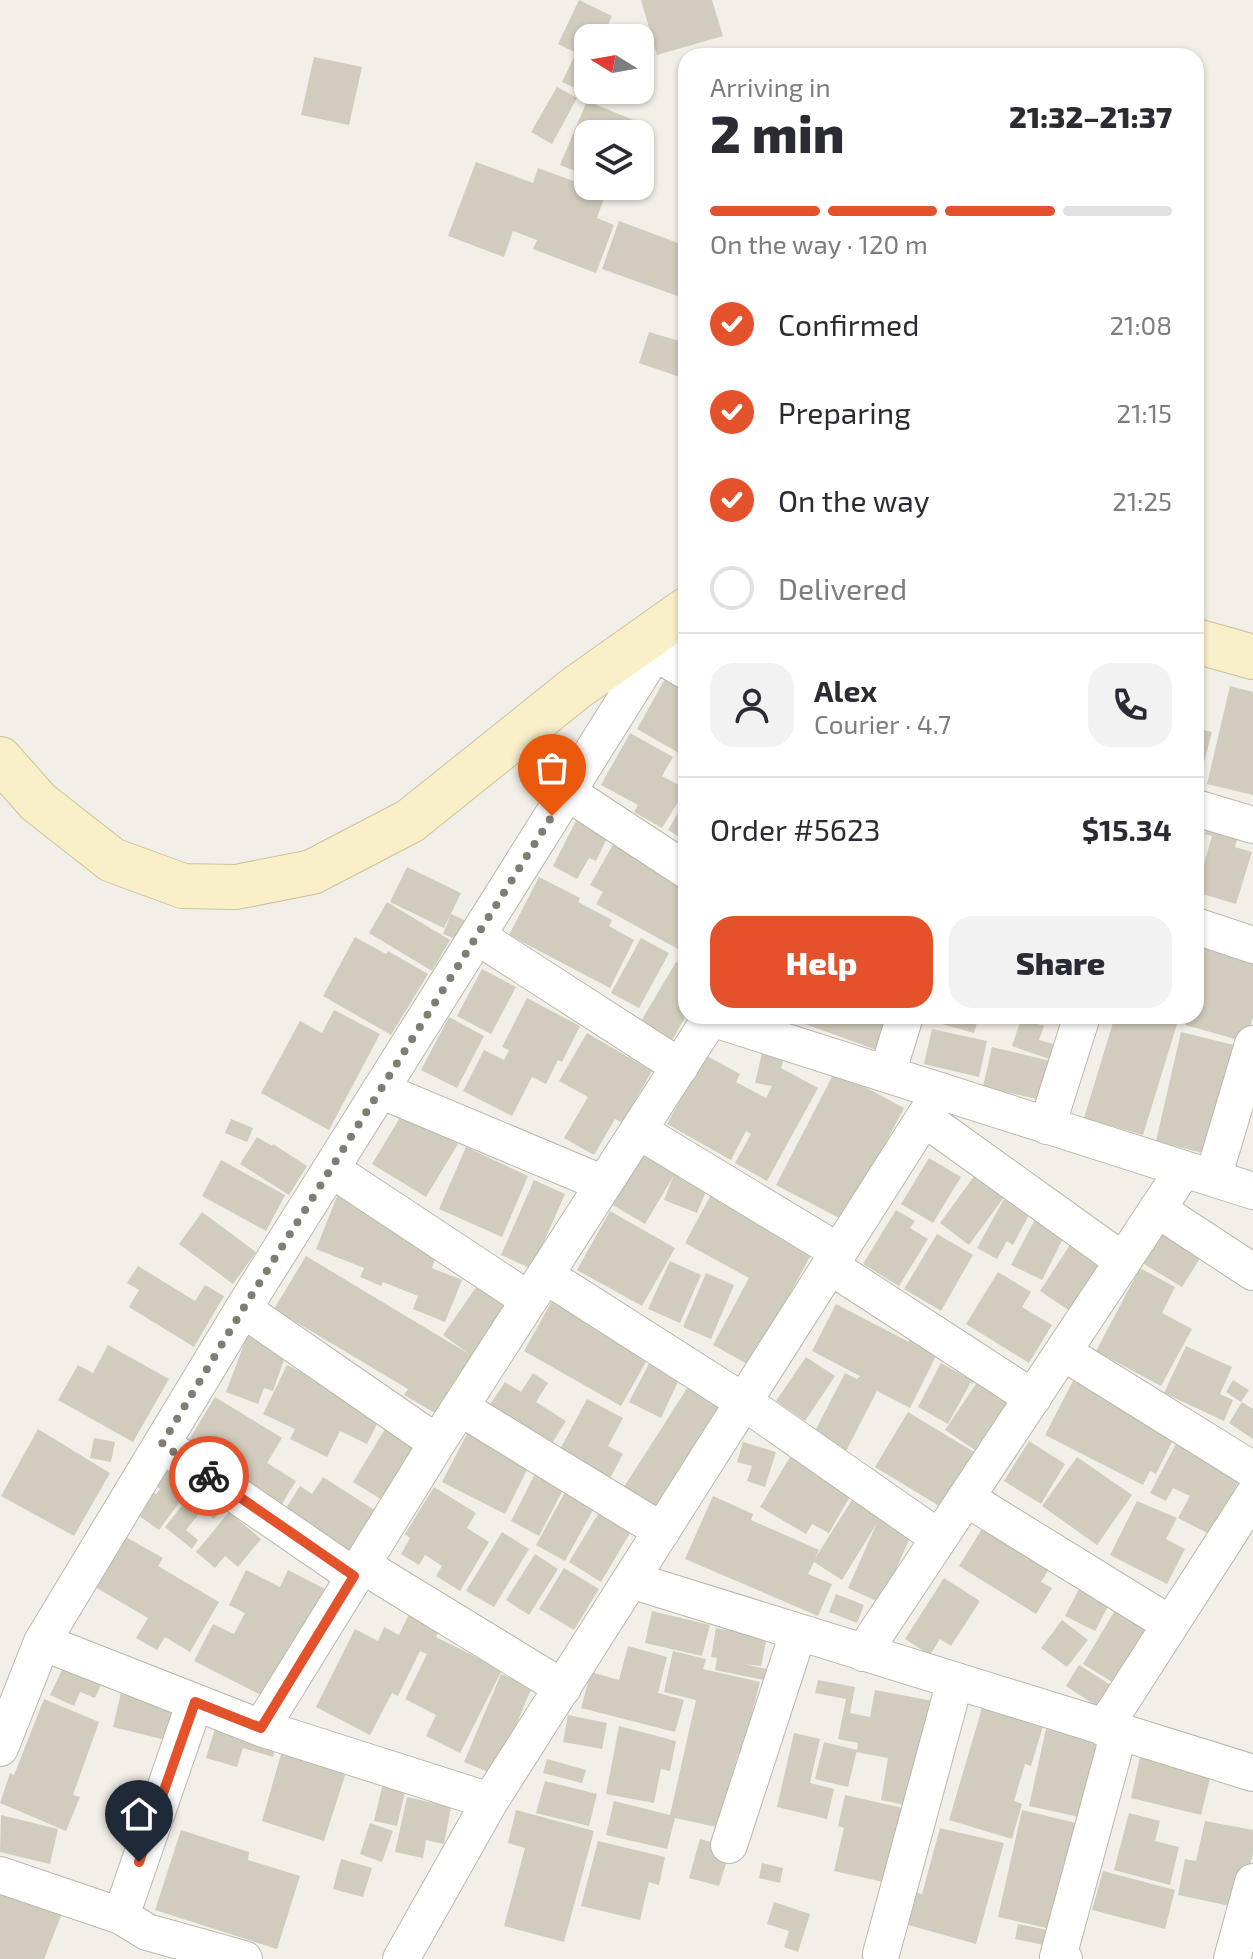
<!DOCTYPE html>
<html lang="en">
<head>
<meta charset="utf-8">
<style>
	:root { --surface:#fff; --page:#f2f2f3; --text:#2b2b33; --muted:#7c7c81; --line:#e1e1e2; --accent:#e4522c }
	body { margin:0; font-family:"Exo 2",sans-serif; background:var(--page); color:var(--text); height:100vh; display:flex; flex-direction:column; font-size:30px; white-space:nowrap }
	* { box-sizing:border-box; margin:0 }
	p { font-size:26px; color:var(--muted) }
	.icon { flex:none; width:44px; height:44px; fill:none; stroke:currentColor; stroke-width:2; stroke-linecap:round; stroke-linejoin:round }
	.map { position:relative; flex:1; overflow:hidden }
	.side { position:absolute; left:678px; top:48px; width:526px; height:976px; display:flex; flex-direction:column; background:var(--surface); border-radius:24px; box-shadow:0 2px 6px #0004 }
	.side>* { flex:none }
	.needle { width:52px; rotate:281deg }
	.controls { position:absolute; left:574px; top:24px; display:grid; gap:16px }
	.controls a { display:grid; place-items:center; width:80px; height:80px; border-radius:16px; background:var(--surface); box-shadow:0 2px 6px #0004; font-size:40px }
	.pin { position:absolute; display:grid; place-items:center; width:68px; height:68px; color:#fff; margin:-82px -34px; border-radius:50% 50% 50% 0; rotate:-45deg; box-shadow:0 0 8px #0007 }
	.pin .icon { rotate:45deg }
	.courier { position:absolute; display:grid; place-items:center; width:80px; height:80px; margin:-40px; border:6px solid #e4522c; border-radius:50%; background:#fff; color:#222; box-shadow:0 2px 10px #0007 }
	.headline em { font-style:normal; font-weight:800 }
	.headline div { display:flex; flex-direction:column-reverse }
	.headline { display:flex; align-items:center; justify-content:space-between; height:136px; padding:0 32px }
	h1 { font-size:52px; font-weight:800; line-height:60px }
	.bar { display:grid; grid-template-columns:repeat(4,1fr); gap:12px 8px; align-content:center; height:96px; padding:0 32px }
	.bar i { height:10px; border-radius:6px; background:var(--line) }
	.bar .on { background:var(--accent) }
	.bar p { grid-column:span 4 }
	.line { display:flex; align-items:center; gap:20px; padding:0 32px; border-top:2px solid var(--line) }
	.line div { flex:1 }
	.round { display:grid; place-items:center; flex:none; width:84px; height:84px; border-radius:24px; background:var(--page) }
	ol { padding:0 32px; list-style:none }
	li { display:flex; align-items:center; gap:24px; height:88px }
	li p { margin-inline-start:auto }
	li .icon { padding:8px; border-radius:50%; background:var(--accent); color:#fff; stroke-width:4 }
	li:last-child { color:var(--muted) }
	li i { width:44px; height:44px; border:4px solid var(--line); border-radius:50% }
	.action { display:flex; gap:16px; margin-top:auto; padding:16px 32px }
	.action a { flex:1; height:92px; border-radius:24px; background:var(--accent); color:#fff; font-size:32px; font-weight:800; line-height:92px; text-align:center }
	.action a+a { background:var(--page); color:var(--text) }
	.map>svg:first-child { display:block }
	.building { fill:#d2ccbe }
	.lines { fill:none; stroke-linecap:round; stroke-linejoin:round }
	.street-casing { stroke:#bcb7ab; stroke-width:38 }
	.secondary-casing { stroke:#cdc39b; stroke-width:46 }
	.street { stroke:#fff; stroke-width:36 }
	.secondary { stroke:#f9f0ca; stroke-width:44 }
	.done { stroke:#817d75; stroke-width:8; stroke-dasharray:0 14.4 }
	.route { stroke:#e4522c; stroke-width:10 }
</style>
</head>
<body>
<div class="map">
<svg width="1253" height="1959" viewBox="0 0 1253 1959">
	<rect width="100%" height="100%" fill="#f2efe8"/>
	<path class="building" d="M579 0 612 16 602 38H588V88L586 93 562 82 576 53 558 44Z
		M641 0H712L723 36 657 55Z
		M314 57 362 67 349 125 301 115Z
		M557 87 577 98 552 144 531 132Z
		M587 101 648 126 640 145V134H588V176L560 165Z
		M476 162 533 183 538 168 606 193 597 218 614 225 596 273 533 249 537 240 513 231 504 257 448 236Z
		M619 221 686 246V299L602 269Z
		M649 332 686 343V379L639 363Z
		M670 670 686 678V757L637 729Z
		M1230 686 1253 692V795L1207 784Z
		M1196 728 1212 732 1200 778 1196 777Z
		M630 733 673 757 662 776 686 789 662 828 634 812 638 805 601 785Z
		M686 799V841L668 830Z
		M1211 813 1242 822 1235 847 1252 852 1236 904 1196 892 1212 836 1205 834Z
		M578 817 609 834 596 861 589 858 577 879 553 866Z
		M615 841 686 882V935L678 949 596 904 603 892 590 885Z
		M407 867 461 893 444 928 390 902Z
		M539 877 580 898 578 902 612 920 609 926 634 940 610 988 509 935Z
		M387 902 450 940 432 971 369 933Z
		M451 914 471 923 463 942 443 934Z
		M355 937 386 954 388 951 428 974 391 1035 323 996Z
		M641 938 669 953 639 1008 611 993Z
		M1196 943 1253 959V1017L1246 1042 1185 1025 1188 1016H1196Z
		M676 962 686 967V1016L672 1040 641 1021Z
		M482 969 516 987 491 1034 457 1016Z
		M527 998 580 1026 562 1062 558 1060 546 1084 532 1077 512 1116 463 1091 484 1050 504 1060 509 1050 502 1047Z
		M334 1010 380 1034 329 1130 261 1093 300 1021 322 1033Z
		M783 1016H894L882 1052Z
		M937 1016H979L974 1033 935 1022Z
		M1115 1016H1149L1177 1024 1143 1135 1084 1118Z
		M449 1017 484 1036 457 1088 421 1070Z
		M1021 1019 1044 1026 1039 1040 1060 1046 1055 1061 1012 1046Z
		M932 1029 987 1041 979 1077 924 1064Z
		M1181 1032 1242 1047 1214 1156 1156 1141Z
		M587 1033 652 1071 622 1123 615 1119 594 1155 564 1138 588 1097 559 1081Z
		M992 1047 1055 1062 1046 1101 983 1087Z
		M762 1053 784 1058 781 1068 818 1088 767 1181 735 1163 751 1134 746 1131 731 1160 667 1124 705 1055 740 1074 736 1082 766 1098 772 1086 755 1083Z
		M835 1071 904 1108 845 1221 776 1185Z
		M404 1111 458 1144 426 1197 372 1164Z
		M231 1119 253 1128 247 1142 225 1133Z
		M257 1137 272 1146 273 1144 307 1166 289 1195 240 1164Z
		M466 1147 528 1176 502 1237 439 1209Z
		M644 1148 709 1184 697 1213 664 1200 673 1177 645 1224 611 1204Z
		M929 1158 961 1177 933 1223 901 1204Z
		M221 1160 285 1195 266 1231 202 1196Z
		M975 1175 1004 1197 969 1245 940 1223Z
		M534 1180 565 1194 532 1269 501 1255Z
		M340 1189 408 1228 403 1240 437 1254 432 1268 462 1280 445 1322 413 1309 418 1296 383 1282 381 1286 360 1277 364 1268 316 1249Z
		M713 1191 813 1251 751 1366 713 1345 749 1278 685 1243Z
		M1004 1199 1030 1213 1013 1245 1007 1241 997 1259 977 1248Z
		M896 1210 915 1221 910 1228 928 1239 899 1286 863 1264Z
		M1040 1210 1070 1225 1042 1280 1011 1265Z
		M610 1211 675 1248 642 1306 577 1270Z
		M202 1212 256 1252 233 1284 179 1244Z
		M1166 1228 1204 1252 1182 1287 1144 1264Z
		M937 1234 973 1255 941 1311 904 1289Z
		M1077 1234 1110 1255 1073 1313 1040 1291Z
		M306 1256 469 1354 443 1335 481 1280 515 1304 440 1416 404 1395 408 1389 274 1309Z
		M670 1261 701 1275 680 1323 648 1309Z
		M138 1266 195 1301 205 1285 224 1296 194 1347 129 1307 139 1290 127 1283Z
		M1140 1268 1175 1287 1162 1313 1192 1329 1161 1386 1096 1351Z
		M998 1272 1031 1292 1022 1307 1052 1325 1029 1363 966 1324Z
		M706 1273 734 1285 711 1339 683 1327Z
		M553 1299 651 1353 621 1406 524 1351Z
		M836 1304 909 1342 913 1334 940 1348 910 1408 877 1391 846 1451 813 1435 845 1373 857 1379 860 1376 812 1351Z
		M247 1336 287 1351 273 1391 264 1388 258 1404 226 1392Z
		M108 1345 169 1379 133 1442 58 1400 78 1365 93 1373Z
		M1186 1346 1232 1367 1220 1394 1233 1400 1224 1421 1164 1393Z
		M806 1357 835 1376 805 1421 776 1401Z
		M652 1358 682 1373 661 1418 629 1402Z
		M941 1363 966 1377 958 1369 983 1374 972 1384 971 1382 948 1424 918 1407Z
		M287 1365 383 1412 367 1444 340 1431 327 1457 290 1439 295 1429 263 1414Z
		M533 1373 548 1383 536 1402 566 1421 549 1448 487 1409 505 1382 521 1392Z
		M693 1379 727 1401 656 1512 622 1490Z
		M1074 1379 1177 1432 1156 1474 1150 1471 1143 1485 1045 1435Z
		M1233 1380 1249 1390 1241 1402 1226 1392Z
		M978 1381 1008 1401 975 1450 945 1430Z
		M215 1397 282 1438 267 1463 296 1481 280 1507 184 1448Z
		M587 1399 623 1418 608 1446 623 1454 609 1480 558 1453Z
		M1242 1402 1253 1409V1439L1229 1423Z
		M908 1412 974 1452 941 1507 875 1467Z
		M388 1424 419 1443 384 1501 353 1482Z
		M472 1424 534 1456 505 1514 442 1482Z
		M38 1429 110 1473 74 1536 1 1496Z
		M94 1438 115 1442 111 1462 90 1458Z
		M1029 1441 1065 1464 1041 1504 1004 1481Z
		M743 1442 776 1452 765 1487 747 1481 752 1466 737 1462Z
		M1177 1442 1242 1475 1211 1535 1178 1518 1190 1496 1173 1488 1166 1501 1150 1493Z
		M790 1457 852 1493 829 1533 812 1524 806 1534 760 1507Z
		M1077 1457 1132 1495 1097 1545 1042 1506Z
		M174 1465 195 1481 159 1530 135 1513 151 1491 156 1494 160 1489 147 1480Z
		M537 1470 566 1484 539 1536 511 1521Z
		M323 1477 376 1511 348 1555 283 1513 300 1486 312 1494Z
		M201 1482 227 1502 214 1519 202 1510 186 1530 198 1540 192 1549 165 1527Z
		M569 1485 598 1501 565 1561 536 1545Z
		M434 1487 476 1513 467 1528 489 1542 460 1591 436 1576 442 1566 425 1555 419 1565 401 1554 410 1538 405 1534Z
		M855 1495 913 1531 881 1603 848 1588 877 1523 842 1580 814 1562 808 1574 832 1584 818 1616 685 1559 713 1496 753 1514 751 1520 819 1550 814 1560Z
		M1137 1501 1177 1518 1166 1539 1185 1549 1167 1584 1110 1555Z
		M601 1509 633 1528 601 1582 569 1562Z
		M229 1512 261 1539 238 1567 225 1556 215 1568 196 1552Z
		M988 1519 1055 1560 1041 1582 1052 1588 1036 1614 959 1566Z
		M502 1532 529 1549 494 1607 466 1591Z
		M124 1536 163 1558 158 1566 219 1602 190 1652 165 1637 157 1650 136 1638 148 1618 95 1587Z
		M535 1554 558 1569 529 1615 506 1600Z
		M564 1568 599 1589 574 1630 539 1609Z
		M246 1570 280 1587 288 1570 327 1590 298 1649 291 1645 265 1697 194 1661 213 1624 234 1634 245 1613 229 1605Z
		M944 1578 980 1601 951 1646 940 1639 930 1655 905 1639Z
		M1081 1585 1111 1601 1095 1631 1065 1616Z
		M836 1594 864 1605 857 1623 829 1612Z
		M413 1606 444 1621 436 1637 502 1670 460 1753 426 1736 436 1715 405 1699 427 1654 420 1651 398 1696 392 1693 370 1735 316 1707 355 1629 378 1641 384 1627 399 1635Z
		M1117 1607 1151 1628 1117 1685 1083 1664Z
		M652 1611 710 1625 702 1656 645 1643Z
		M1062 1620 1088 1640 1067 1667 1041 1648Z
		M716 1628 767 1637 761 1666 744 1664 776 1671 774 1682 715 1670 717 1658 711 1657Z
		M628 1646 667 1657 658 1693 684 1700 675 1732 581 1708 591 1672 619 1680Z
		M673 1651 706 1659 703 1669 760 1682 750 1721 755 1722 747 1756 738 1753 732 1778 741 1780 730 1830 675 1818 667 1849 606 1835 614 1801 670 1815 696 1700 664 1692Z
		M1079 1665 1114 1687 1101 1709 1066 1686Z
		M63 1668 101 1685 95 1698 80 1692 74 1706 50 1695Z
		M501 1674 532 1687 495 1775 464 1762Z
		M818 1680 855 1687 850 1713 870 1717 875 1690 959 1706 920 1808 881 1800 888 1758 856 1752 857 1750 848 1787 815 1779 824 1742 857 1750 858 1743 838 1739 846 1699 815 1693Z
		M122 1688 184 1703 174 1742 113 1727Z
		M44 1699 99 1722 73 1795 80 1797 66 1831 0 1803 10 1773 14 1775Z
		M982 1708 1043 1726 1031 1766 1025 1764 1014 1801 1022 1804 1012 1839 949 1820Z
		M568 1715 607 1723 602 1749 563 1742Z
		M217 1722 278 1740 273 1757 243 1748 237 1767 206 1758Z
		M619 1726 676 1741 670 1771 661 1769 654 1803 606 1794Z
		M1046 1729 1110 1743 1093 1820 1029 1806Z
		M794 1733 820 1739 810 1783 834 1789 827 1819 777 1807Z
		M283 1747 347 1769 324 1841 262 1821Z
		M1140 1757 1211 1774 1201 1815 1131 1798Z
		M547 1759 586 1770 582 1783 543 1773Z
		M545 1781 597 1794 589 1826 536 1813Z
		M383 1783 406 1788 397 1826 374 1821Z
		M845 1795 916 1811 888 1883 834 1871 844 1828 838 1826Z
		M407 1797 451 1807 444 1844 426 1840 423 1858 395 1852Z
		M516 1810 594 1831 564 1942 504 1926 525 1848 508 1843Z
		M1022 1810 1080 1824 1055 1930 998 1917Z
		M1129 1813 1160 1821 1155 1841 1179 1847 1170 1885 1114 1870Z
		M1 1815 58 1829 50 1864 0 1852Z
		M1205 1821 1253 1830V1853L1240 1908 1178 1895 1185 1859 1196 1861Z
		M370 1823 393 1831 382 1862 360 1854Z
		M940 1828 1004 1843 976 1944 905 1924 915 1892 922 1894Z
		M181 1830 249 1852 248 1860 300 1876 277 1949 155 1910Z
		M700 1839 731 1848 719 1886 689 1878Z
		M598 1841 665 1857 659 1885 649 1882 640 1920 581 1906Z
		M341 1859 372 1868 363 1897 333 1889Z
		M762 1863 783 1868 780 1883 759 1878Z
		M1103 1871 1175 1890 1165 1929 1092 1910Z
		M0 1887 63 1911 44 1959H0Z
		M774 1902 810 1914 798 1952 784 1947 789 1931 767 1924Z
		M1018 1924 1053 1931 1049 1946 1015 1939Z"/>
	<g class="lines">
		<defs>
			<path id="street" d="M655 652 686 671
				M567 792 686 870
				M1196 808 1253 825
				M1196 926 1253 945
				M477 936 680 1067
				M711 1018 1253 1191
				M887 1074 905 1016
				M380 1090 604 1184
				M924 1118 1123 1261
				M1047 1126 1082 1016
				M639 1131 839 1252
				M331 1169 529 1300
				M1213 1178 1253 1044
				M1157 1209 1253 1272
				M830 1266 1033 1398
				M545 1275 744 1402 939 1538
				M243 1309 437 1443
				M1063 1352 1253 1470
				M461 1408 662 1531
				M162 1444 354 1576
				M966 1498 1170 1624
				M362 1565 563 1688
				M631 1580 1253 1773
				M42 1642 261 1728 490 1801
				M863 1653 1184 1169
				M261 1728 437 1443 712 1016
				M1104 1728 1253 1496
				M0 1748 42 1642 243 1309 672 625
				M729 1845 798 1633
				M0 1875 121 1916 147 1932 244 1959
				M121 1916 195 1702
				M881 1954 955 1681
				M401 1959 490 1801 941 1091
				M1064 1959 1058 1957 1119 1732
				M1232 1959 1253 1882"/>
			<path id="secondary" d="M1196 641 1253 657
				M0 759 38 802 112 860 183 886 236 887 312 872 410 821 576 688 686 610"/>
		</defs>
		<use href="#street" class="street-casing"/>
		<use href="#secondary" class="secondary-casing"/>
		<use href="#street" class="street"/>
		<use href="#secondary" class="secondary"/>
	</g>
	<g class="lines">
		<path class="done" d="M209 1476 162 1444 243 1309 552 816"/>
		<path class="route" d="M139 1862 195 1702 261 1728 354 1576 209 1476"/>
	</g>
</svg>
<div class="controls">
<a><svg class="needle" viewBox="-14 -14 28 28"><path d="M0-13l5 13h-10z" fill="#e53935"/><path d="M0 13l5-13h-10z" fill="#7c7c81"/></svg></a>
<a><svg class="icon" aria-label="layers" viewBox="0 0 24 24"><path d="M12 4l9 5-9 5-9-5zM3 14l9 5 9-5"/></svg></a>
</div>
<div class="pin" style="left:552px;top:816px;background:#ea580c"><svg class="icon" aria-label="bag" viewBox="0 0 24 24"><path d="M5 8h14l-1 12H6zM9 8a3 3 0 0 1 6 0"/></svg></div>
<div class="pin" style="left:139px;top:1862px;background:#1f2937"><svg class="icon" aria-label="home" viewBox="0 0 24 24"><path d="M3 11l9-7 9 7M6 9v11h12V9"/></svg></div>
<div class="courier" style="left:209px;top:1476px"><svg class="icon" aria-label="bike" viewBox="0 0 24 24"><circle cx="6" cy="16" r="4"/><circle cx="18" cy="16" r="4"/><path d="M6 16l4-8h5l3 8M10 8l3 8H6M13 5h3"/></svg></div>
<section class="side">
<div class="headline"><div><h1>2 min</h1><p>Arriving in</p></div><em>21:32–21:37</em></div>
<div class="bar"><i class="on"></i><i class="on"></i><i class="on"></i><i></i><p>On the way · 120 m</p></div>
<ol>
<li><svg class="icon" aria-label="check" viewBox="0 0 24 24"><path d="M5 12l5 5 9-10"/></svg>Confirmed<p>21:08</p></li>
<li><svg class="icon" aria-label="check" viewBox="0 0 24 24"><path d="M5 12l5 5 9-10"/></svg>Preparing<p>21:15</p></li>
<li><svg class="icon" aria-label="check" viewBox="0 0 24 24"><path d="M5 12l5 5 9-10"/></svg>On the way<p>21:25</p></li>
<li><i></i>Delivered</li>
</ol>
<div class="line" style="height:144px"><a class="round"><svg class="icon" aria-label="person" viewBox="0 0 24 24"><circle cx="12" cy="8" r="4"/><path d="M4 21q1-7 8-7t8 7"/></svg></a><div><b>Alex</b><p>Courier · 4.7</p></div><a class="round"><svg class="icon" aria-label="phone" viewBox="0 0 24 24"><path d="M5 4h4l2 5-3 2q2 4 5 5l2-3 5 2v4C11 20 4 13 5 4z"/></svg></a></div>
<div class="line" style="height:104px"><div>Order #5623</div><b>$15.34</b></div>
<div class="action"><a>Help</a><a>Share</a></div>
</section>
</div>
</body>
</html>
